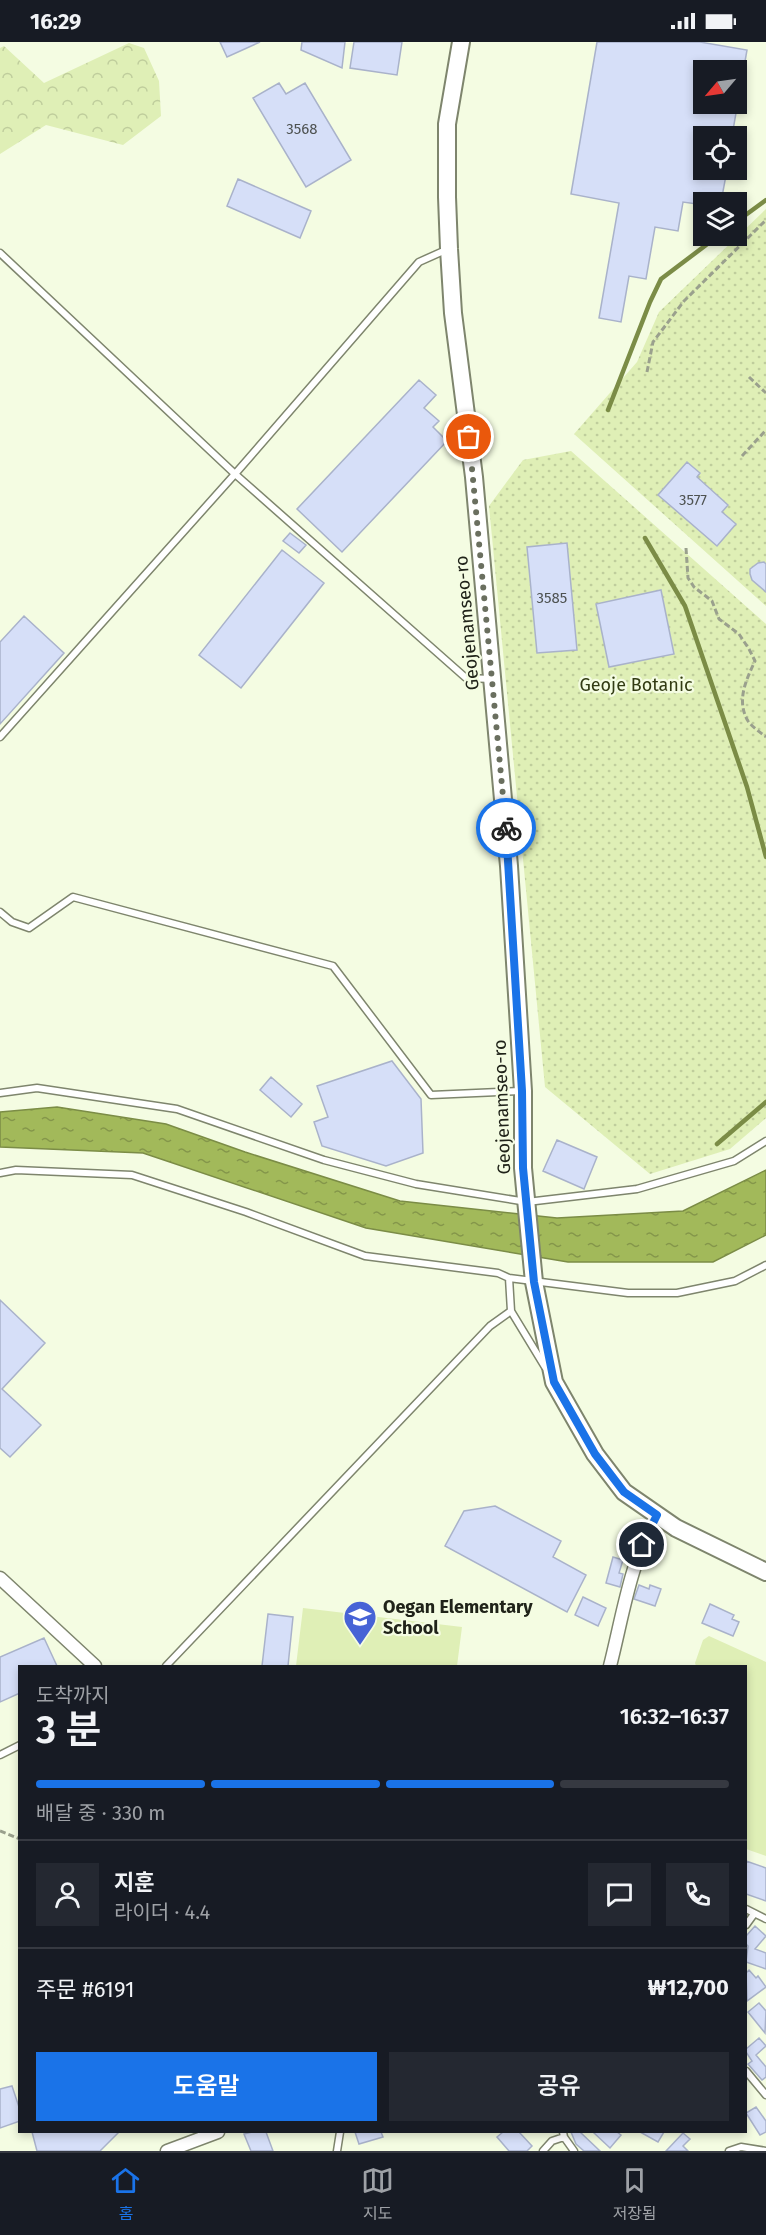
<!DOCTYPE html>
<html lang="ko">
<head>
<meta charset="utf-8">
<style>
	:root { --surface:#171b24; --page:#242831; --text:#f1f3f6; --muted:#9ea1a6; --line:#363941; --accent:#1a73e8 }
	body { margin:0; font-family:"Fira Sans","Noto Sans KR",sans-serif; background:var(--page); color:var(--text); height:100vh; display:flex; flex-direction:column; font-size:22px; white-space:nowrap }
	* { box-sizing:border-box; margin:0 }
	p { font-size:20px; color:var(--muted) }
	.icon { flex:none; width:33px; height:33px; fill:none; stroke:currentColor; stroke-width:2; stroke-linecap:round; stroke-linejoin:round }
	.map { position:relative; flex:1; overflow:hidden }
	.details { position:absolute; left:18px; top:1623px; width:729px; height:468px; display:flex; flex-direction:column; background:var(--surface); border-radius:0px; box-shadow:0 3px 9px #0003 }
	.details>* { flex:none }
	.needle { width:39px; rotate:241deg }
	.tools { position:absolute; left:693px; top:18px; display:grid; gap:12px }
	.tools a { display:grid; place-items:center; width:54px; height:54px; border-radius:0px; background:var(--surface); box-shadow:0 3px 9px #0003; font-size:30px }
	.pin { position:absolute; display:grid; place-items:center; width:51px; height:51px; color:#fff; margin:-26px; border:3px solid #fff; border-radius:50%; box-shadow:0 2px 6px #0007 }
	.courier { position:absolute; display:grid; place-items:center; width:60px; height:60px; margin:-30px; border:4px solid #1a73e8; border-radius:50%; background:#fff; color:#222; box-shadow:0 2px 8px #0007 }
	.headline em { font-style:normal; font-weight:600 }
	.headline div { display:flex; flex-direction:column-reverse }
	.headline { display:flex; align-items:center; justify-content:space-between; height:102px; padding:0 18px }
	h1 { font-size:39px; font-weight:600; line-height:45px }
	.bar { display:grid; grid-template-columns:repeat(4,1fr); gap:9px 6px; align-content:center; height:72px; padding:0 18px }
	.bar i { height:8px; border-radius:4px; background:var(--line) }
	.bar .current { background:var(--accent) }
	.bar p { grid-column:span 4 }
	.line { display:flex; align-items:center; gap:15px; padding:0 18px; border-top:2px solid var(--line) }
	.line div { flex:1 }
	.round { display:grid; place-items:center; flex:none; width:63px; height:63px; border-radius:0px; background:var(--page) }
	.primary-button { display:flex; gap:12px; margin-top:auto; padding:12px 18px }
	.primary-button a { flex:1; height:69px; border-radius:0px; background:var(--accent); color:#fff; font-size:24px; font-weight:600; line-height:69px; text-align:center }
	.primary-button a+a { background:var(--page); color:var(--text) }
	.status { display:flex; justify-content:space-between; align-items:center; height:42px; padding:0 30px; background:var(--surface); direction:ltr }
	.status svg { height:16px; fill:currentColor }
	.tab-bar { display:flex; justify-content:space-around; align-items:center; height:84px; border-top:2px solid var(--line); background:var(--surface); font-size:16px; color:var(--muted) }
	.tab-bar a { display:grid; justify-items:center; gap:3px }
	.tab-bar .current { color:var(--accent) }
	.map>svg:first-child { display:block }
	.grass { fill:#dfefb6 }
	.forest { fill:url(#forest-crowns) }
	.park { fill:url(#park-dots) }
	.water { fill:url(#water-ripples); stroke:#7b8c46; stroke-width:1.5 }
	.lines { fill:none; stroke-linecap:round; stroke-linejoin:round }
	.stream { stroke:#7b8c46; stroke-width:4.5 }
	.building { fill:#d6dff8; stroke:#a9b2ca; stroke-width:1.5; fill-rule:evenodd }
	.lane-casing { stroke:#7e856d; stroke-width:9 }
	.street-casing { stroke:#7e856d; stroke-width:15 }
	.secondary-casing { stroke:#7e856d; stroke-width:20 }
	.path { stroke:#9aa08d; stroke-width:3; stroke-dasharray:6 3; stroke-linecap:butt }
	.lane { stroke:#fff; stroke-width:6 }
	.street { stroke:#fff; stroke-width:12 }
	.secondary { stroke:#fff; stroke-width:16 }
	.done { stroke:#6a6f5f; stroke-width:6; stroke-dasharray:0 10.8 }
	.route { stroke:#1a73e8; stroke-width:8 }
	.labels { text-anchor:middle; dominant-baseline:central; stroke-width:4.5; stroke-linejoin:round; paint-order:stroke }
	.number-label { font-size:15px; fill:#4e5251 }
	.street-label { font-size:18px; fill:#202319; stroke:#f4fce2 }
	.park-label { font-size:18px; fill:#323b13; stroke:#f4fce2 }
	.poi-label { font-size:18px; font-weight:bold; fill:#202319; stroke:#f4fce2; text-anchor:start }
</style>
</head>
<body>
<div class="status"><b>16:29</b><svg viewBox="0 0 49 12"><path d="M0 12V9h3v3zM5 12V6h3v6zM10 12V3h3v9zM15 12V0h3v12zM26 1h20v11H26zM47 4h2v5h-2z"/></svg></div>
<div class="map">
<svg width="766" height="2109" viewBox="0 0 766 2109">
	<defs>
		<pattern id="forest-crowns" width="20" height="18" patternUnits="userSpaceOnUse" patternTransform="scale(1.5)"><rect width="20" height="18" fill="#dfefb6"/><path d="M2 6a3 3 0 1 1 6 0M12 15a3 3 0 1 1 6 0" fill="none" stroke="#bfcd9c"/></pattern>
		<pattern id="park-dots" width="8" height="8" patternUnits="userSpaceOnUse" patternTransform="scale(1.5)"><rect width="8" height="8" fill="#dfefb6"/><path d="M2 2h.1M6 6h.1" fill="none" stroke="#bfcd9c" stroke-width="1.8" stroke-linecap="round"/></pattern>
		<pattern id="water-ripples" width="26" height="14" patternUnits="userSpaceOnUse" patternTransform="scale(1.5)"><rect width="26" height="14" fill="#a2b95a"/><path d="M2 4q2-2 4 0t4 0M15 11q2-2 4 0t4 0" fill="none" stroke="#84964a"/></pattern>
	</defs>
	<rect width="100%" height="100%" fill="#f4fce2"/>
	<path class="grass" d="M303 1566 462 1585 457 1624H296Z
		M709 1594 766 1620V1814L746 1807V1624H696L695 1621 703 1598Z"/>
	<path class="forest" d="M129 1 144 6 159 39 161 74 123 103 46 83 0 112V6L4 4 44 41Z"/>
	<path class="park" d="M766 167V564L574 392 637 320 659 270Z
		M571 409 766 582V1076L730 1107 650 1132 545 1045 489 464 523 418Z"/>
	<path class="water" d="M57 1065 166 1082 245 1110 400 1159 557 1176 683 1169 766 1128V1193L713 1220H568L366 1186 143 1111 0 1105V1070Z"/>
	<g class="lines">
		<path class="stream" d="M736 180 766 158
			M608 368 650 260 661 237 718 194
			M645 496 685 564 747 745 766 815
			M717 1102 766 1060"/>
	</g>
	<path class="building" d="M220 0H260L227 15Z
		M302 0H345L342 26 301 8Z
		M354 0H402L397 33 350 26Z
		M597 0H700L747 8 732 94H704V128H727L721 160H704V163L683 160 678 189 655 185 646 237 629 234 621 280 599 276 619 161 571 152ZM704 28H736V62H704Z
		M279 41 286 52 305 41 351 118 306 145 253 56Z
		M238 137 311 169 300 196 227 164Z
		M419 338 436 353 424 366 439 379 433 385 447 399 342 510 297 467Z
		M687 420 700 431 697 435 728 463 722 470 736 482 717 504 658 453Z
		M290 491 306 503 299 511 283 499Z
		M567 501 577 608 537 611 527 505Z
		M282 508 324 541 241 646 199 613Z
		M764 520 766 522V550L752 538 750 532V527L758 521Z
		M661 548 674 612 609 625 596 562Z
		M24 574 64 611 0 682V600Z
		M392 1019 421 1057 423 1111 386 1124 322 1104 314 1080 328 1075 317 1044Z
		M271 1035 302 1062 291 1075 260 1048Z
		M557 1098 597 1115 584 1147 543 1129Z
		M0 1258 45 1301 2 1347 41 1383 10 1415 0 1406Z
		M495 1464 561 1499 553 1515 586 1533 567 1570 445 1504 464 1469Z
		M613 1515 623 1518 619 1531 623 1532 620 1545 606 1541Z
		M639 1543 649 1547 650 1543 661 1547 655 1564 634 1557Z
		M583 1555 606 1566 598 1584 575 1573Z
		M710 1562 734 1573 732 1577 739 1580 733 1594 702 1581Z
		M268 1572 293 1575 288 1624H262Z
		M44 1596 57 1624H20V1651L0 1660V1615Z
		M746 1819 766 1826V1859L746 1852Z
		M755 1884 766 1894 755 1907 766 1911V1927L746 1920 748 1904 746 1902V1894Z
		M749 1928 756 1936 758 1934 766 1945 747 1959 746 1931Z
		M759 1961 766 1969 765 1991 748 1970Z
		M759 1996 766 2004 756 2013 766 2025V2035L762 2038 748 2022 752 2019 746 2010V2007Z
		M12 2044 20 2068V2079L0 2086V2047Z
		M756 2065 766 2079V2090L760 2093 746 2071Z
		M32 2090H119L100 2109H37Z
		M252 2090H266L273 2109H251L244 2092Z
		M355 2090H381L383 2095 359 2102Z
		M503 2090H519L532 2104 527 2109H509L497 2095Z
		M571 2090H580L600 2109H584L576 2102Z
		M593 2090H617L621 2093 610 2106Z
		M640 2090H664L658 2100Z
		M683 2091 690 2097 683 2104 688 2109H666Z"/>
	<g class="lines">
		<defs>
			<path id="lane" d="M0 211 235 432 466 636 492 637
				M0 695 235 432 419 220 448 207
				M0 870 12 880 29 886 73 855 333 924 431 1053 521 1049
				M0 1051 37 1046 177 1067 324 1118 416 1142 527 1160 637 1147 734 1119 766 1099
				M0 1131 16 1128 132 1133 246 1170 365 1214 498 1231 509 1236
				M511 1269 545 1325
				M166 1624 490 1284 511 1269 509 1236 628 1251H677L735 1239 766 1223
				M0 1713 20 1703
				M746 1867 766 1877
				M746 1883 754 1872
				M746 2029 766 2053
				M563 2090 564 2095 574 2109
				M337 2109 340 2090
				M543 2109 552 2099 564 2095
				M729 2109 741 2105 766 2109"/>
			<path id="street" d="M0 1536 95 1624
				M610 1624C623 1573 630 1520 657 1473
				M167 2109 218 2090"/>
			<path id="secondary" d="M461 0 447 82V155L449 207 453 271 474 435 509 824 523 1049V1126L534 1240 554 1340 595 1412 624 1450 676 1486 766 1530"/>
		</defs>
		<use href="#lane" class="lane-casing"/>
		<use href="#street" class="street-casing"/>
		<use href="#secondary" class="secondary-casing"/>
		<path class="path" d="M647 330 653 300 684 259 766 178
			M749 335 766 351
			M742 414 766 388
			M686 506 688 536 694 545 712 559 719 577 739 592 749 607 755 619C746 638 736 659 748 679 752 685 760 690 766 695
			M0 1789 20 1797"/>
		<use href="#lane" class="lane"/>
		<use href="#street" class="street"/>
		<use href="#secondary" class="secondary"/>
	</g>
	<g class="lines">
		<path class="done" d="M469 395 506 786"/>
		<path class="route" d="M506 786 522 1049 523 1126 534 1240 554 1340 595 1412 624 1450 657 1473 642 1503"/>
	</g>
	<defs>
		<symbol id="school-pin" viewBox="-11 -11 22 30"><path d="M0 17L-7.5 6A9.5 9.5 0 1 1 7.5 6Z" fill="#4763d6" stroke="#f4fce2"/><path d="M0-5L7-2L0 1L-7-2ZM-4 1L0 2.5L4 1V4Q0 6-4 4Z" fill="#fff"/></symbol>
	</defs>
	<g fill-rule="evenodd">
		<use href="#school-pin" x="341" y="1556" width="38" height="52"/>
	</g>
	<g class="labels">
		<g class="number-label">
			<text x="302" y="87">3568</text>
			<text x="693" y="458">3577</text>
			<text x="552" y="556">3585</text>
		</g>
		<g class="street-label">
			<text transform="translate(467 581) rotate(-95)">Geojenamseo-ro</text>
			<text transform="translate(502 1065) rotate(-92)">Geojenamseo-ro</text>
		</g>
		<g class="park-label">
			<text x="636" y="643">Geoje Botanic</text>
		</g>
		<g class="poi-label">
			<text x="383" y="1565">Oegan Elementary<tspan x="383" dy="21">School</tspan></text>
		</g>
	</g>
</svg>
<div class="tools">
<a><svg class="needle" viewBox="-14 -14 28 28"><path d="M0-13l5 13h-10z" fill="#e53935"/><path d="M0 13l5-13h-10z" fill="#9ea1a6"/></svg></a>
<a><svg class="icon" aria-label="locate" viewBox="0 0 24 24"><circle cx="12" cy="12" r="6"/><path d="M12 2v4M12 18v4M2 12h4M18 12h4"/></svg></a>
<a><svg class="icon" aria-label="layers" viewBox="0 0 24 24"><path d="M12 4l9 5-9 5-9-5zM3 14l9 5 9-5"/></svg></a>
</div>
<div class="pin" style="left:469px;top:395px;background:#ea580c"><svg class="icon" aria-label="bag" viewBox="0 0 24 24"><path d="M5 8h14l-1 12H6zM9 8a3 3 0 0 1 6 0"/></svg></div>
<div class="pin" style="left:642px;top:1503px;background:#1f2937"><svg class="icon" aria-label="home" viewBox="0 0 24 24"><path d="M3 11l9-7 9 7M6 9v11h12V9"/></svg></div>
<div class="courier" style="left:506px;top:786px"><svg class="icon" aria-label="bike" viewBox="0 0 24 24"><circle cx="6" cy="16" r="4"/><circle cx="18" cy="16" r="4"/><path d="M6 16l4-8h5l3 8M10 8l3 8H6M13 5h3"/></svg></div>
<section class="details">
<div class="headline"><div><h1>3 분</h1><p>도착까지</p></div><em>16:32–16:37</em></div>
<div class="bar"><i class="current"></i><i class="current"></i><i class="current"></i><i></i><p>배달 중 · 330 m</p></div>
<div class="line" style="height:108px"><a class="round"><svg class="icon" aria-label="person" viewBox="0 0 24 24"><circle cx="12" cy="8" r="4"/><path d="M4 21q1-7 8-7t8 7"/></svg></a><div><b>지훈</b><p>라이더 · 4.4</p></div><a class="round"><svg class="icon" aria-label="chat" viewBox="0 0 24 24"><path d="M4 5h16v11H9l-5 4z"/></svg></a><a class="round"><svg class="icon" aria-label="phone" viewBox="0 0 24 24"><path d="M5 4h4l2 5-3 2q2 4 5 5l2-3 5 2v4C11 20 4 13 5 4z"/></svg></a></div>
<div class="line" style="height:78px"><div>주문 #6191</div><b>₩12,700</b></div>
<div class="primary-button"><a>도움말</a><a>공유</a></div>
</section>
</div>
<nav class="tab-bar">
<a class="current"><svg class="icon" aria-label="home" viewBox="0 0 24 24"><path d="M3 11l9-7 9 7M6 9v11h12V9"/></svg>홈</a>
<a><svg class="icon" aria-label="map" viewBox="0 0 24 24"><path d="M3 6l6-2 6 2 6-2v14l-6 2-6-2-6 2zM9 4v14M15 6v14"/></svg>지도</a>
<a><svg class="icon" aria-label="saved" viewBox="0 0 24 24"><path d="M7 4h10v16l-5-4-5 4z"/></svg>저장됨</a>
</nav>
</body>
</html>
